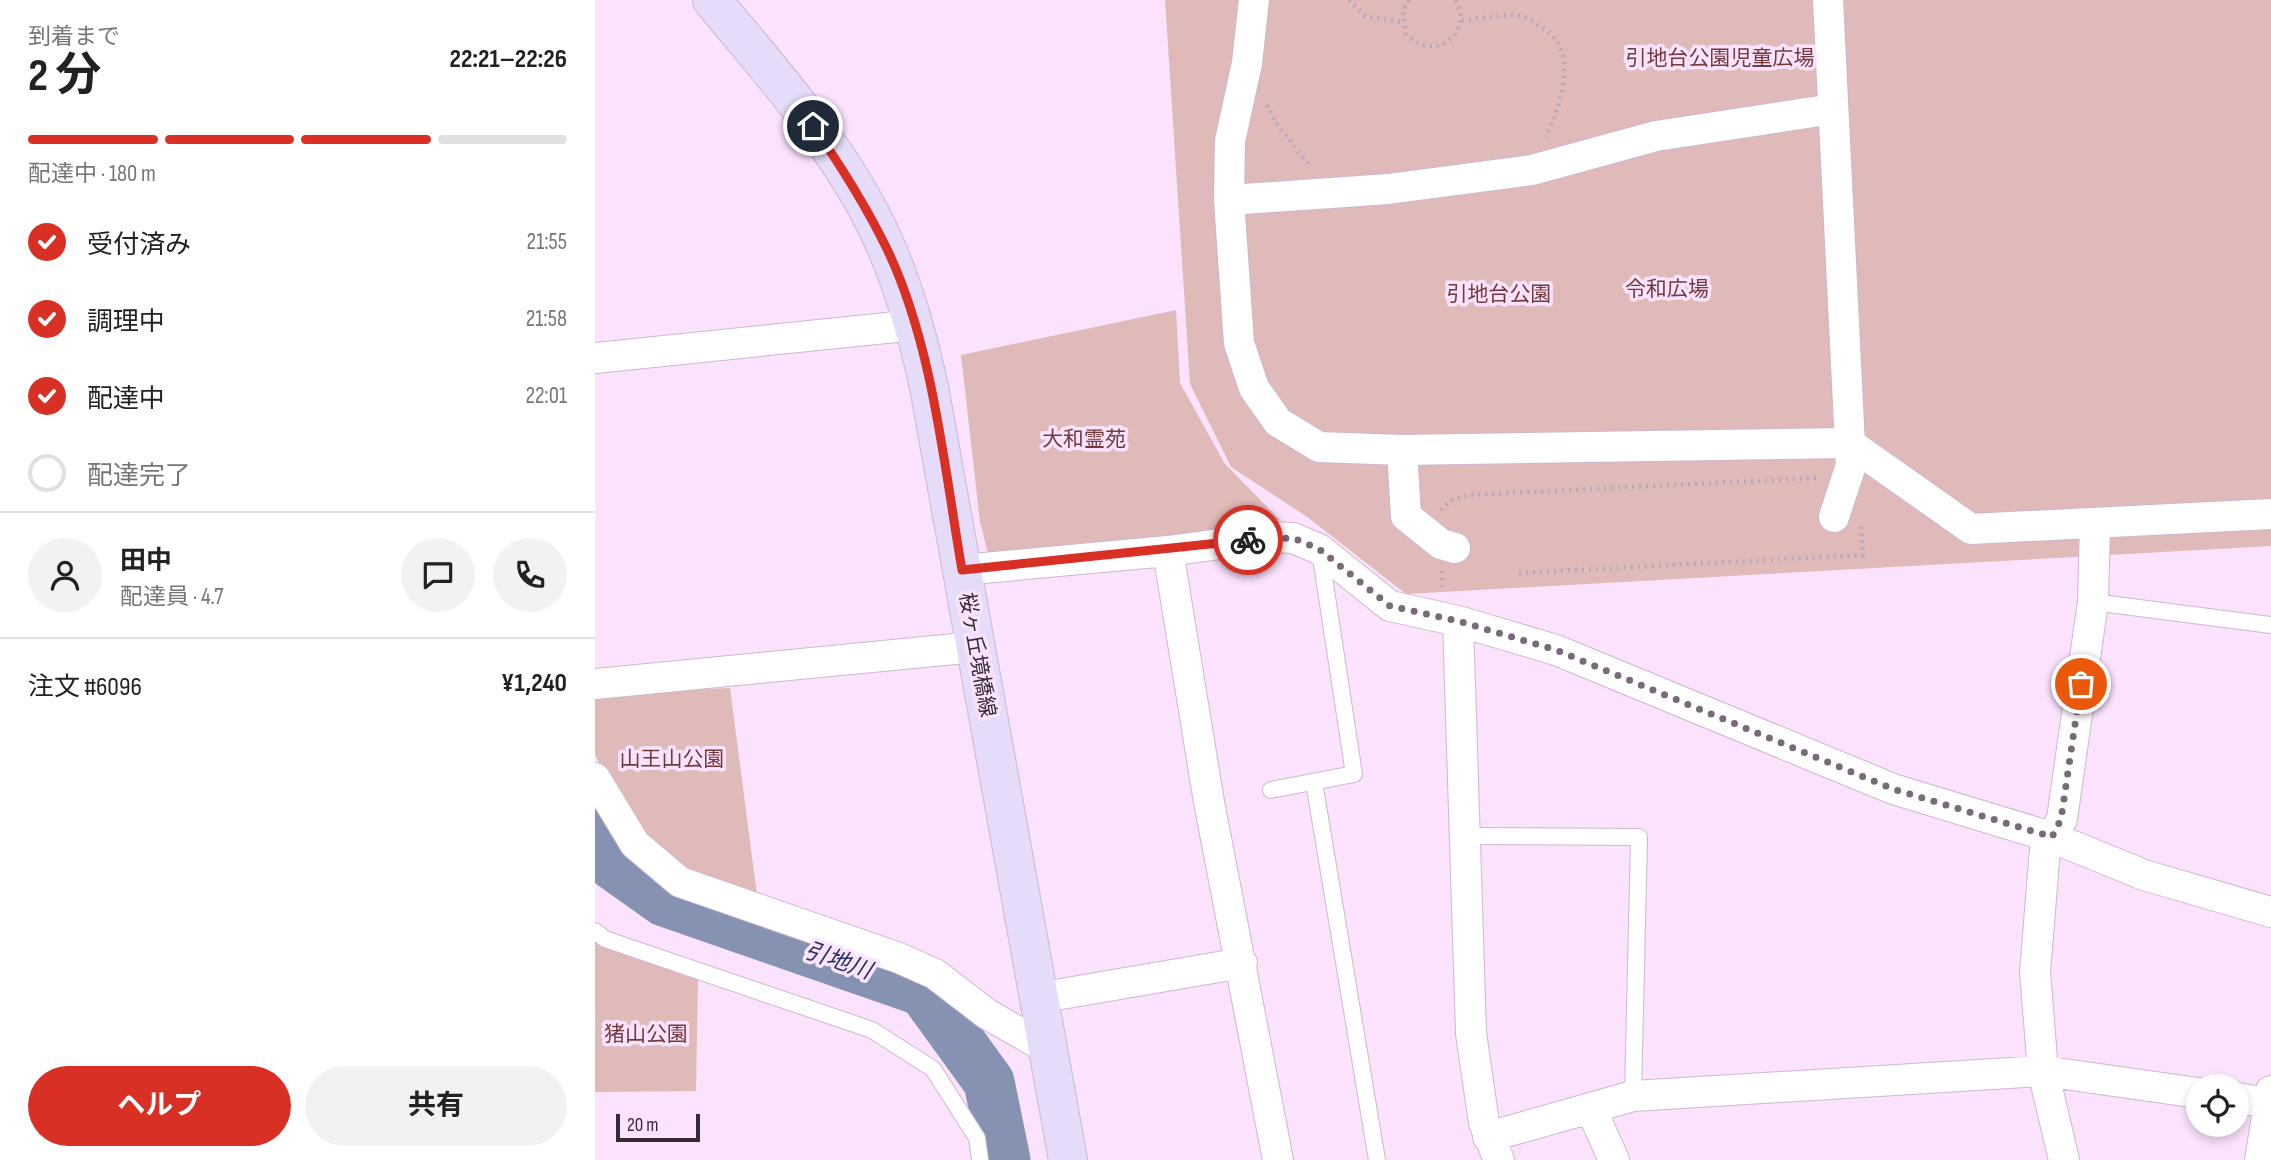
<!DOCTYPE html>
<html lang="ja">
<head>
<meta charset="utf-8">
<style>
	:root { --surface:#fff; --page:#f2f2f2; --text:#222; --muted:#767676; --line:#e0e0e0; --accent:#d93025 }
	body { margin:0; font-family:"Sofia Sans Condensed","Noto Sans JP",sans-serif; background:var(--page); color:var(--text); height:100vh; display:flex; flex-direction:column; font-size:26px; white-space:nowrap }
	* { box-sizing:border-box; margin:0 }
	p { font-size:23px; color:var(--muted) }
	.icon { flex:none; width:38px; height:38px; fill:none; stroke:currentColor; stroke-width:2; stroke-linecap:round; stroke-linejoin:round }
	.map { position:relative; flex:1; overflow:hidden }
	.side { display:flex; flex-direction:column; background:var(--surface); width:595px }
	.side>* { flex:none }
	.fabs { position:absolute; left:1591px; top:1074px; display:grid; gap:14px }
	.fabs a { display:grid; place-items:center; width:63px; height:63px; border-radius:50%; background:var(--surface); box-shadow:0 4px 10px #0003; font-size:35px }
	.scale { position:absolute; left:21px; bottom:18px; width:84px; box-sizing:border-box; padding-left:7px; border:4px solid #332a34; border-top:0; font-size:19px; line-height:24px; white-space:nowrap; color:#332a34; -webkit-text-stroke:5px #fbe2fd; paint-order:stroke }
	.pin { position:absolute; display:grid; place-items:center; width:60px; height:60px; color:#fff; margin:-30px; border:4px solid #fff; border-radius:50%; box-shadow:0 2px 7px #0007 }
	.courier { position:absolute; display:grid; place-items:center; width:70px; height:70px; margin:-35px; border:5px solid #d93025; border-radius:50%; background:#fff; color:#222; box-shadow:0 2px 9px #0007 }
	.summary em { font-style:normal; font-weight:700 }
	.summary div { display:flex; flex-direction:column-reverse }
	.summary { display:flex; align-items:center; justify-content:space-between; height:119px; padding:0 28px }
	h1 { font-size:46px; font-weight:700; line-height:52px }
	.bar { display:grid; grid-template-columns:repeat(4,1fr); gap:10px 7px; align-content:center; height:84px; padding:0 28px }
	.bar i { height:9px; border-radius:5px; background:var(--line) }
	.bar .current { background:var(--accent) }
	.bar p { grid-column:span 4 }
	.line { display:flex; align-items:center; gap:18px; padding:0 28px; border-top:2px solid var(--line) }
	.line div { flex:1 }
	.round { display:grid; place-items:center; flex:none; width:74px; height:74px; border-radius:37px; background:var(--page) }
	ol { padding:0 28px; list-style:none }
	li { display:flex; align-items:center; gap:21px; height:77px }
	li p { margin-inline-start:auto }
	li .icon { padding:7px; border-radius:50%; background:var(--accent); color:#fff; stroke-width:4 }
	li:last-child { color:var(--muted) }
	li i { width:38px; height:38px; border:4px solid var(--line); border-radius:50% }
	.cta { display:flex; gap:14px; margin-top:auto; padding:14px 28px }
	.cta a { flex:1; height:80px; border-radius:42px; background:var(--accent); color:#fff; font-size:28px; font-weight:700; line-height:80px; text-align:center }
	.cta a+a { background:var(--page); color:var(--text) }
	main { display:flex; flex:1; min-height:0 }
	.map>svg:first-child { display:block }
	.green { fill:#dfbab9 }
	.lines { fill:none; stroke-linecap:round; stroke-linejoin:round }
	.river { stroke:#8592b2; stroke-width:51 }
	.lane-casing { stroke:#ceb7d0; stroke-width:18 }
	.street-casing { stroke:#ceb7d0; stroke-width:32 }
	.secondary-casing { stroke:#ceb7d0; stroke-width:40 }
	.path { stroke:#baa7bc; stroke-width:4.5; stroke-dasharray:2 5; stroke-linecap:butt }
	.lane { stroke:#fff; stroke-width:16 }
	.street { stroke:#fff; stroke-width:30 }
	.secondary { stroke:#e4dcf8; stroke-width:38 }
	.done { stroke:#796a7a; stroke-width:7; stroke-dasharray:0 12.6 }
	.route { stroke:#d93025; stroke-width:9 }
	.labels { text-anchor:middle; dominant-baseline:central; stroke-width:7; stroke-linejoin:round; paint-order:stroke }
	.park-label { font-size:21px; fill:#723a3b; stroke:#fbe2fd }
	.street-label { font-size:21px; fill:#332a34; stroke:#fbe2fd }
	.water-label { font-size:23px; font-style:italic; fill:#23335f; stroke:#fbe2fd }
</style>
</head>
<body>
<main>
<section class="side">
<div class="summary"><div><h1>2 分</h1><p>到着まで</p></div><em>22:21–22:26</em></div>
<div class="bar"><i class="current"></i><i class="current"></i><i class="current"></i><i></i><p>配達中 · 180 m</p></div>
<ol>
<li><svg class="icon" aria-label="check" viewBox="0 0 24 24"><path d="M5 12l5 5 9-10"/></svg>受付済み<p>21:55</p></li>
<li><svg class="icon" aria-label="check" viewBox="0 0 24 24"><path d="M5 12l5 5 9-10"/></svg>調理中<p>21:58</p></li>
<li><svg class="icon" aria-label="check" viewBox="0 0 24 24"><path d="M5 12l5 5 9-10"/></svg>配達中<p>22:01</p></li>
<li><i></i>配達完了</li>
</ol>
<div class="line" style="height:126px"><a class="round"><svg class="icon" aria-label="person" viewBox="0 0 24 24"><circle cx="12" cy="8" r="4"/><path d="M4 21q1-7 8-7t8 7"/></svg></a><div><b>田中</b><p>配達員 · 4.7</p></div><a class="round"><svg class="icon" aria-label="chat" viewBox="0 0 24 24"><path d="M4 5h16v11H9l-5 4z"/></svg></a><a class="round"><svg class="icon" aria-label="phone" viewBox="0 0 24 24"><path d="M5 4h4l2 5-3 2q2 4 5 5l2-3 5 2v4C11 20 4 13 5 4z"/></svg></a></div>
<div class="line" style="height:91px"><div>注文 #6096</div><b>¥1,240</b></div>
<div class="cta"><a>ヘルプ</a><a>共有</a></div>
</section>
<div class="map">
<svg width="1676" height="1160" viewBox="0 0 1676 1160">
	<rect width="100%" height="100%" fill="#fbe2fd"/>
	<path class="green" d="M570 0H1676V546L811 594 711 516 636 467 595 384Z
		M581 310 585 383 630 464 685 520 395 561 385 522 366 355Z
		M135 688 162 895 92 872 32 817 0 755V694Z
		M0 939 103 977 101 1091 0 1092Z"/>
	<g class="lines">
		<path class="river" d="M0 835 17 864 69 901 328 991 394 1082 410 1160"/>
		<defs>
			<path id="lane" d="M1498 602 1676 625
				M719 782 782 1160
				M676 790 759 774 725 551
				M870 836 1044 837 1038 1096
				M0 931 10 939 277 1030 338 1069 382 1138 385 1160"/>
			<path id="street" d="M659 0 652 63 635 141 634 200 644 343 659 388 683 422 724 447 807 450 1254 443 1376 529 1676 514
				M1233 0 1256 465 1239 517
				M634 200 793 189 937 170 1061 136 1238 109
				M0 358 320 325
				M807 450 811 516 846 544 860 548
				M573 551 614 802 683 1160
				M367 570 573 551 677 537 698 538 724 549 795 606 863 621 961 650 1298 789 1456 837 1549 875 1676 912
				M863 621 876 1033 889 1123 904 1160
				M0 684 380 647
				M0 778 40 844 85 882 304 958 340 974 392 1014 453 1049
				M443 998 647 963
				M1642 1098 1673 1103
				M996 1109 1019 1160
				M893 1137 1038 1096 1448 1071 1603 1093
				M1469 1160 1448 1071 1440 972 1450 849 1467 819 1498 602 1500 524
				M1665 1160 1676 1091"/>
			<path id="secondary" d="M117 0C181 78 255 158 294 254 312 297 324 341 334 387L473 1160"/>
		</defs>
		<use href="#lane" class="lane-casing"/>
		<use href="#street" class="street-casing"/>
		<use href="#secondary" class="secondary-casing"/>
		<path class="path" d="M754 0 770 16 807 22
			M814 0 808 11 811 34C837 63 881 35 860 0
			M867 20C885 19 908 13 926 16 932 17 940 23 945 26 986 48 966 104 951 137
			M672 105 681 123 715 166
			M846 510 855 501 873 495 1221 478
			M847 571V590
			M924 573 1268 555 1266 526"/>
		<use href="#lane" class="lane"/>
		<use href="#street" class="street"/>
		<use href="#secondary" class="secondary"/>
	</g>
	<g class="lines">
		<path class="done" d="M653 540 698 538 724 549 795 606 863 621 961 650 1298 789 1457 837 1466 819 1486 684"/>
		<path class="route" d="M218 126C246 166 271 206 292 249 338 345 349 466 367 570L653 540"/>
	</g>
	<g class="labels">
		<g class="park-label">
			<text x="1125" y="58">引地台公園児童広場</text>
			<text x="1072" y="289">令和広場</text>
			<text x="904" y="294">引地台公園</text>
			<text x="489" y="439">大和霊苑</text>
			<text x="77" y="759">山王山公園</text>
			<text x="51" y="1034">猪山公園</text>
		</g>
		<g class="street-label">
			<text transform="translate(382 655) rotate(80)">桜ヶ丘境橋線</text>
		</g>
		<g class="water-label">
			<text transform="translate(243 961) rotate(19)">引地川</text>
		</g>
	</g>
</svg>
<div class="fabs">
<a><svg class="icon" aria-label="locate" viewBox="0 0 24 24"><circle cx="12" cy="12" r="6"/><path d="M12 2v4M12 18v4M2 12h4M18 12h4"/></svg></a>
</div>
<div class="scale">20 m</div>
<div class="pin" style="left:1486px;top:684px;background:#ea580c"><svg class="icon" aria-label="bag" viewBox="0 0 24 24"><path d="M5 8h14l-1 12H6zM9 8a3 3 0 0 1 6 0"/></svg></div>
<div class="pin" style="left:218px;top:126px;background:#1f2937"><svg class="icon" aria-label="home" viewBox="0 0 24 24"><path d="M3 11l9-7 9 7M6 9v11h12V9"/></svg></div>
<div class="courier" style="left:653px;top:540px"><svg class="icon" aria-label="bike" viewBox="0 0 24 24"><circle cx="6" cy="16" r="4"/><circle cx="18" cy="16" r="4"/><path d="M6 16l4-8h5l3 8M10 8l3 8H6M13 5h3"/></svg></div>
</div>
</main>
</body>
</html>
